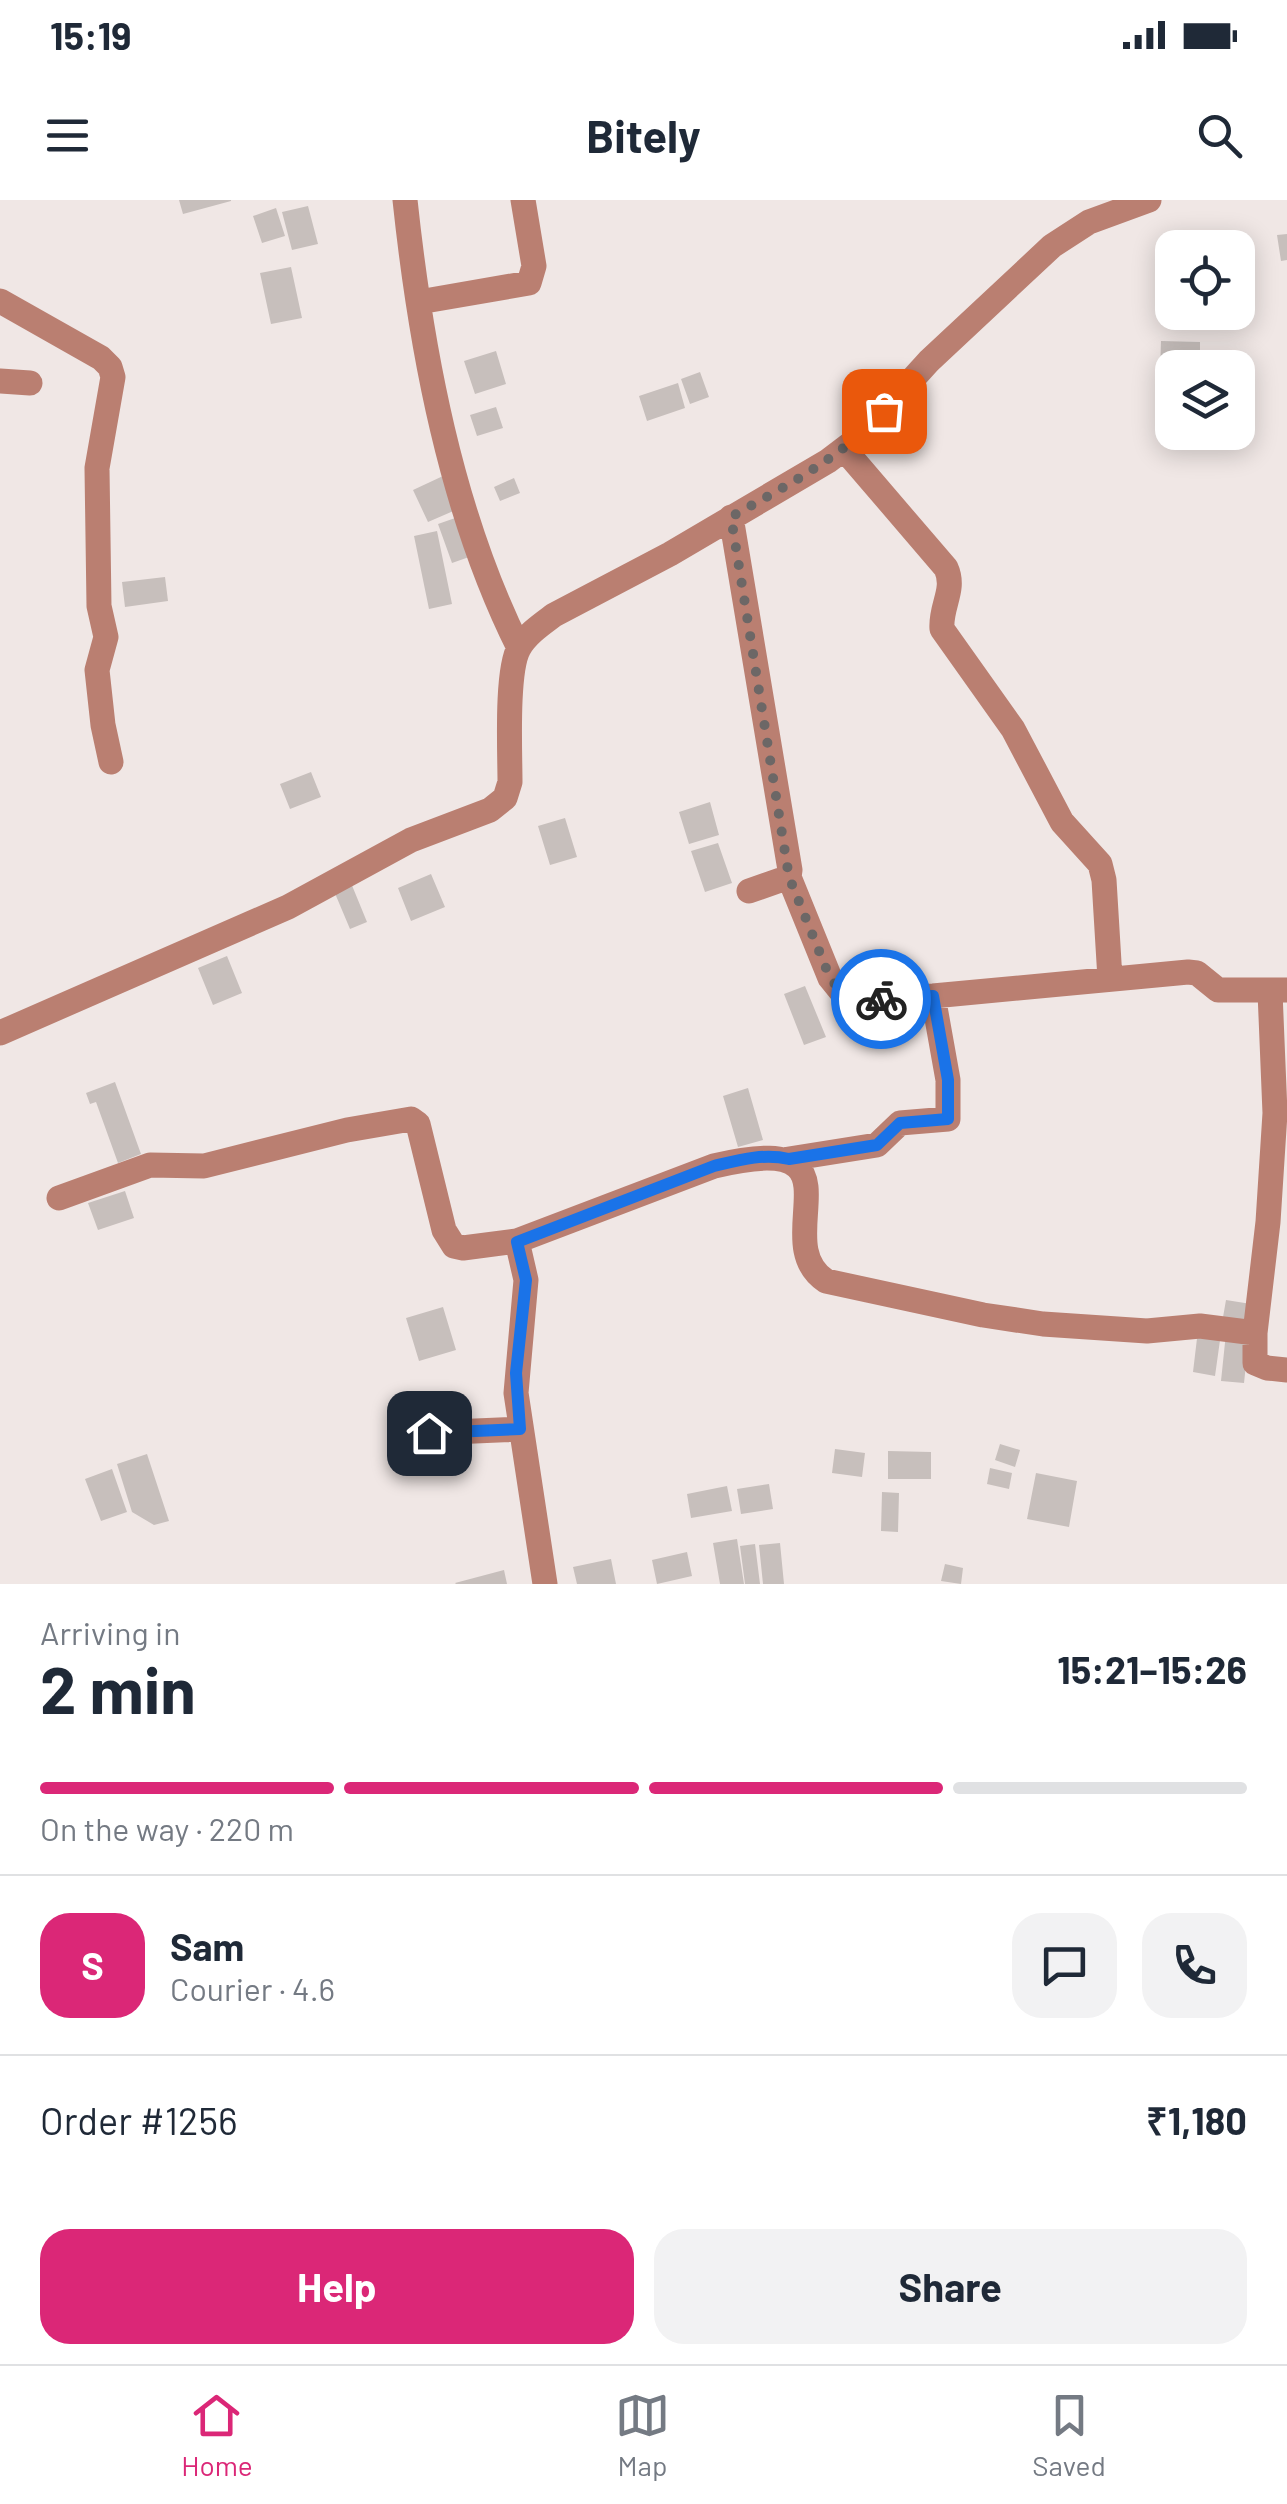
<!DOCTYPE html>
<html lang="en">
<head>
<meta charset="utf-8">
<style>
	:root { --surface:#fff; --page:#f2f2f3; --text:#1f2937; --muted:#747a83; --line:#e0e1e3; --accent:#db2777 }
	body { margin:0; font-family:Barlow,sans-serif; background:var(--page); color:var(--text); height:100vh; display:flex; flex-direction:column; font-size:38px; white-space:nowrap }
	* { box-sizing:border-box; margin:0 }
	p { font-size:32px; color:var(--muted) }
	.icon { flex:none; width:55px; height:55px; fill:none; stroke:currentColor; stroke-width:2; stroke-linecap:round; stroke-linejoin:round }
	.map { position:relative; height:1384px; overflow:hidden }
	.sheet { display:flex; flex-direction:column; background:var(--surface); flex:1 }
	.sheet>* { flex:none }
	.fabs { position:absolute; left:1155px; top:30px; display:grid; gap:20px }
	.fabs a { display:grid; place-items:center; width:100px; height:100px; border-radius:20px; background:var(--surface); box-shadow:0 5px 25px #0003; font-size:50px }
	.pin { position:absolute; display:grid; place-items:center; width:85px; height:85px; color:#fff; margin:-42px; border-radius:20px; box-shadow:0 5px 15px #0006 }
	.courier { position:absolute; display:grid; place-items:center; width:100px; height:100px; margin:-50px; border:8px solid #1a73e8; border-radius:50%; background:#fff; color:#222; box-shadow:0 2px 12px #0007 }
	.headline em { font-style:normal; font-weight:700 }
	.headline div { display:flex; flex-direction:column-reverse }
	.headline { display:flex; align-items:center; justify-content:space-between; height:170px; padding:0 40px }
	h1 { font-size:65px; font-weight:700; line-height:75px }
	.bar { display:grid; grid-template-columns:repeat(4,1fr); gap:15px 10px; align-content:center; height:120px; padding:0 40px }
	.bar i { height:12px; border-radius:8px; background:var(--line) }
	.bar .current { background:var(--accent) }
	.bar p { grid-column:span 4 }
	.line { display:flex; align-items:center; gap:25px; padding:0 40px; border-top:2px solid var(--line) }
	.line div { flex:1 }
	.round { display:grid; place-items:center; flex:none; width:105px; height:105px; border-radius:30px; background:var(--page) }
	.action { display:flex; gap:20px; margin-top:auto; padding:20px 40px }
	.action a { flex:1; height:115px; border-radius:30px; background:var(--accent); color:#fff; font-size:40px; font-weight:700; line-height:115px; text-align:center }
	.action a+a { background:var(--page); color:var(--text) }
	.status { display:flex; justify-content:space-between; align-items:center; height:70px; padding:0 50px; background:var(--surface); direction:ltr }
	.status svg { height:28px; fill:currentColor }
	header { display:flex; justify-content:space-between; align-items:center; height:130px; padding:0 40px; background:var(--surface); font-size:45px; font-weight:700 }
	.menu { display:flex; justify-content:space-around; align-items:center; height:140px; border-top:2px solid var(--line); background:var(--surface); font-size:28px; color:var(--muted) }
	.menu a { display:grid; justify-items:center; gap:5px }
	.menu .current { color:var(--accent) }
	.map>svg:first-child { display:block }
	.building { fill:#c7bfbc }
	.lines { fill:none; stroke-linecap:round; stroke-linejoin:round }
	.street { stroke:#ba7f71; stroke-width:25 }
	.done { stroke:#6c6766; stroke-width:10; stroke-dasharray:0 18 }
	.route { stroke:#1a73e8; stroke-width:12 }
</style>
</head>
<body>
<div class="status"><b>15:19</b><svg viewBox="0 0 49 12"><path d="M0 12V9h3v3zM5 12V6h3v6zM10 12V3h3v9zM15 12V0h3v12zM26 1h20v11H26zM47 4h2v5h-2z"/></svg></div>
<header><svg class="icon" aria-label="menu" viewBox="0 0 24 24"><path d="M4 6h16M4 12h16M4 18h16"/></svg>Bitely<svg class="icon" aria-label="search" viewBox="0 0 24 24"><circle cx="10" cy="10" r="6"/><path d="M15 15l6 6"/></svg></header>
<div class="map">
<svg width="1287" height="1384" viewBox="0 0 1287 1384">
	<rect width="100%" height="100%" fill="#f0e7e5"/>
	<path class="building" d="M179 0H231V1L183 14Z
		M308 6 318 44 292 50 282 12Z
		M276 8 285 36 262 43 253 16Z
		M1287 34V60L1281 61 1277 35Z
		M291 67 302 118 271 124 260 73Z
		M1161 141 1200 142V168H1172V172H1160Z
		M496 151 506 184 475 194 464 161Z
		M700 172 709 197 690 204 681 179Z
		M678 183 685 208 647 221 639 196Z
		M496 207 503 228 477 236 470 215Z
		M443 276 458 309 428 322 413 290Z
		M514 278 520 293 500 301 494 287Z
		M458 317 472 356 452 363 438 324Z
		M437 331 452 404 429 409 414 336Z
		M165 377 168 401 125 407 122 382Z
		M311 572 321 597 290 609 280 584Z
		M710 602 719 635 689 644 679 612Z
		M565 618 577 657 550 665 538 626Z
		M718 643 732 683 705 692 691 651Z
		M431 674 445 707 411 721 398 688Z
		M351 683 367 722 350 729 334 691Z
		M227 756 242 793 213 805 198 768Z
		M805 786 826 837 804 845 784 794Z
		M115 882 141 954 118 963 96 902 90 904 86 893Z
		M748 888 763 940 738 947 723 896Z
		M125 991 134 1018 98 1030 88 1003Z
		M1226 1100 1251 1104 1247 1127 1222 1123Z
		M443 1107 456 1150 419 1161 406 1118Z
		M1198 1130 1221 1133 1215 1176 1193 1172Z
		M1226 1133 1249 1136 1244 1183 1221 1181Z
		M1000 1244 1020 1250 1015 1267 995 1260Z
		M835 1249 865 1253 862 1277 832 1273Z
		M888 1251 931 1252V1279H888Z
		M147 1254 169 1321 154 1325 132 1312 117 1264Z
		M990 1268 1012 1273 1009 1289 987 1284Z
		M112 1269 127 1312 101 1321 85 1279Z
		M1036 1273 1077 1281 1069 1327 1027 1319Z
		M769 1284 773 1309 741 1314 737 1289Z
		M727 1286 732 1311 691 1318 687 1294Z
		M882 1292 899 1293 898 1332 881 1331Z
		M737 1339 744 1384H720L713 1343Z
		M780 1343 784 1384H763L759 1345Z
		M755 1344 760 1384H745L740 1346Z
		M687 1352 692 1376 657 1384 652 1360Z
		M611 1359 616 1384H577L573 1367Z
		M945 1364 963 1368 961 1384 941 1381Z
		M504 1370 507 1384H456L455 1383Z"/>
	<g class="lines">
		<path class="street" d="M405 0C421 150 451 312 519 448
			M0 101 101 158 110 167 113 177 97 268 99 406 106 437 97 470 103 525 111 562
			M419 102 529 83 534 66 523 0
			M0 181 30 183
			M844 249 946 368C956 390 940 406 942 429L1013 529 1062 622 1100 664 1104 680 1110 779
			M731 317 790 670 789 677 749 691
			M789 677 830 778 847 799 933 796 1188 772 1197 773 1218 790H1287
			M0 833 288 707 411 640 490 610 505 598 510 582C510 552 506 471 519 448 527 434 542 424 554 415L670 354 828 261 861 236 929 161 1052 46 1089 22 1149 0
			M789 959 877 945 900 923 948 919V880L933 796
			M59 998 150 965 204 966 347 930 411 919 418 924 444 1030 454 1046 463 1048 517 1041 526 1080 516 1193 545 1384
			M517 1041 714 966C873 928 764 1040 826 1081L983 1115 1043 1124 1147 1131 1200 1126 1255 1133 1268 1022 1275 913 1270 792
			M1255 1133V1163L1267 1168 1287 1170
			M429 1233 520 1229"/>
	</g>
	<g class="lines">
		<path class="done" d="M881 799H847L830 778 789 677 731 317C786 286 841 258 884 211"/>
		<path class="route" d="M429 1233 520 1229 516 1173 526 1080 517 1042 714 966C739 960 764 953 789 959L877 945 900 923 948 919V880L933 796 881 799"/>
	</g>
</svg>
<div class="fabs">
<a><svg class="icon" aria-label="locate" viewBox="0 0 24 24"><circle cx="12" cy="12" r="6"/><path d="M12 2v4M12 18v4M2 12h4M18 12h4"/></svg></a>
<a><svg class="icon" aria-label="layers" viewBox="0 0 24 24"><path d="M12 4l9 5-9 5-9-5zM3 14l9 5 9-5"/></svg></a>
</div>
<div class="pin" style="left:884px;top:211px;background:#ea580c"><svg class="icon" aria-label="bag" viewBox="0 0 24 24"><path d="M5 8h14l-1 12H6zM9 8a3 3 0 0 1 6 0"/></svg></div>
<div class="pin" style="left:429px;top:1233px;background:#1f2937"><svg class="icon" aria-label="home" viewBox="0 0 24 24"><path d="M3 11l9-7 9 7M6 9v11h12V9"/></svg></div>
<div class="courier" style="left:881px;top:799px"><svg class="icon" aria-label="bike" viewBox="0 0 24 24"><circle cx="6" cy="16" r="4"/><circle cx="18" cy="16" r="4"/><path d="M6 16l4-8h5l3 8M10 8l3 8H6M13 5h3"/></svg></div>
</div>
<section class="sheet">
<div class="headline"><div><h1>2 min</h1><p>Arriving in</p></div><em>15:21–15:26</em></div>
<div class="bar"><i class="current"></i><i class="current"></i><i class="current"></i><i></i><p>On the way · 220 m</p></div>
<div class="line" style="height:180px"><b class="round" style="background:var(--accent);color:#fff">S</b><div><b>Sam</b><p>Courier · 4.6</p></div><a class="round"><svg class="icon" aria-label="chat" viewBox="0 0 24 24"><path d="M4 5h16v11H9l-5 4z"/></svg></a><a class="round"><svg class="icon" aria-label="phone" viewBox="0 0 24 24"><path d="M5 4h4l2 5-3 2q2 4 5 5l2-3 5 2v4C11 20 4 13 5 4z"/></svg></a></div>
<div class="line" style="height:130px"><div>Order #1256</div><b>₹1,180</b></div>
<div class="action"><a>Help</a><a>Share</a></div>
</section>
<nav class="menu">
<a class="current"><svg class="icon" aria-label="home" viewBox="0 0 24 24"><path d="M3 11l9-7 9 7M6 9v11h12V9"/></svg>Home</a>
<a><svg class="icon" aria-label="map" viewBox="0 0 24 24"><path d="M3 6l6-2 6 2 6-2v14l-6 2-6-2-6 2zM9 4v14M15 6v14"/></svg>Map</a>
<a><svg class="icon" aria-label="saved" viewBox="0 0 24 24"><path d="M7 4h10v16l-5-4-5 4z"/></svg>Saved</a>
</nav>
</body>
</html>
